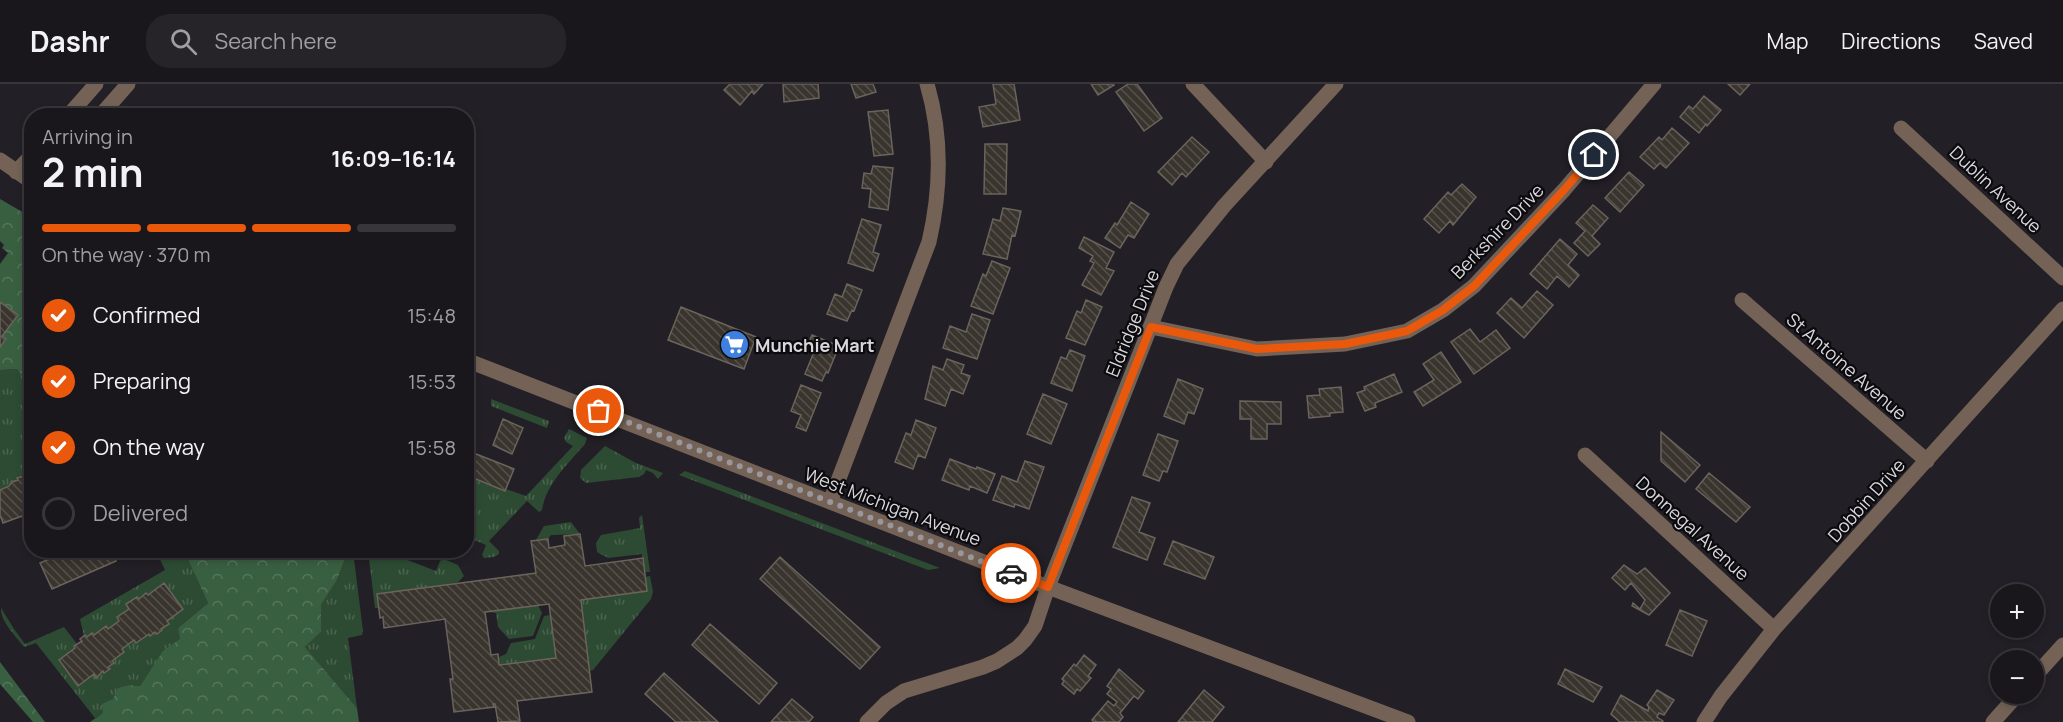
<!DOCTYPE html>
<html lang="en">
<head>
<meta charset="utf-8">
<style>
	:root { --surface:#1a171c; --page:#272429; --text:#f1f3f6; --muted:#9f9fa3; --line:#38363b; --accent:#ea580c }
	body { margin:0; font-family:Manrope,sans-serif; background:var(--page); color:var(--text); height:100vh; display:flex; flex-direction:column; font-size:22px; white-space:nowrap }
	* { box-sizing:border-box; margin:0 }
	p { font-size:20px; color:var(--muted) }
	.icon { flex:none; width:33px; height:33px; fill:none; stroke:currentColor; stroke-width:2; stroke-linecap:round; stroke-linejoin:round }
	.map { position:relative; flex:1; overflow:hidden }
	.panel { position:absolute; left:24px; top:24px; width:450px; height:450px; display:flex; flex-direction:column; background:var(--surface); border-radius:24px; box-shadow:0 3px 9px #0003,0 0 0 2px var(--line) }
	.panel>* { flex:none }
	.fabs { position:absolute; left:1990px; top:500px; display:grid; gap:12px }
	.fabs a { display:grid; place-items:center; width:54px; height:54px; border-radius:50%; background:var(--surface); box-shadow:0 3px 9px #0003,0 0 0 2px var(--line); font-size:30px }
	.pin { position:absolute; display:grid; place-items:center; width:51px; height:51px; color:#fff; margin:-26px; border:3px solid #fff; border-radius:50%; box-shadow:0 2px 6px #0007 }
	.courier { position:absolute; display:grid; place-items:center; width:60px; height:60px; margin:-30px; border:4px solid #ea580c; border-radius:50%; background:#fff; color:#222; box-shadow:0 2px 8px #0007 }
	.overview em { font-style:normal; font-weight:700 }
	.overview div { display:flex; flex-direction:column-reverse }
	.overview { display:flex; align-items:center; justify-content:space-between; height:102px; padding:0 18px }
	h1 { font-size:39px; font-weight:700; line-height:45px }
	.bar { display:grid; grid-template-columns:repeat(4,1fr); gap:9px 6px; align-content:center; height:72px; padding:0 18px }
	.bar i { height:8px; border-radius:4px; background:var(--line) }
	.bar .on { background:var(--accent) }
	.bar p { grid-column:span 4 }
	ol { padding:0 18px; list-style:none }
	li { display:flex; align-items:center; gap:18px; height:66px }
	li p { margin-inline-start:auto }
	li .icon { padding:6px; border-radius:50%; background:var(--accent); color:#fff; stroke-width:4 }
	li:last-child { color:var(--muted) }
	li i { width:33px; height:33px; border:3px solid var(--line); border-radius:50% }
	header { display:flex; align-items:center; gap:36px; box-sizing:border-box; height:84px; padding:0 30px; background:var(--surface); border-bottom:2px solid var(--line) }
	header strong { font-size:28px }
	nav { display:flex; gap:33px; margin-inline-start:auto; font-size:21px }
	.search { width:420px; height:54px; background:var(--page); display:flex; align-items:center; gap:15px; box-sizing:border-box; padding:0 21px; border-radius:24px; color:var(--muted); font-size:22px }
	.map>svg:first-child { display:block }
	.grass { fill:url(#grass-tufts) }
	.forest { fill:url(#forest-crowns) }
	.building { fill:url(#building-back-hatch); stroke:#6a645c; stroke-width:1.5; fill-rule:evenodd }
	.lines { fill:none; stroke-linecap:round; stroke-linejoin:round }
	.minor { stroke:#736255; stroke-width:15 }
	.done { stroke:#99979c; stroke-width:6; stroke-dasharray:0 10.8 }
	.route { stroke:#ea580c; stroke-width:8 }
	.labels { text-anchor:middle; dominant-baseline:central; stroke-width:4.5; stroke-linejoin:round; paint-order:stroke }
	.street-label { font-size:18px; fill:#d9d7dc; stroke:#0b0a0d }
	.poi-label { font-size:18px; font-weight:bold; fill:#d9d7dc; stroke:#0b0a0d; text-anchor:start }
</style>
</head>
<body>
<header>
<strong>Dashr</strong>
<div class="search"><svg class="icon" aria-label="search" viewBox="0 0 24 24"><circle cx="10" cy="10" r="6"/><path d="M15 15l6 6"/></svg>Search here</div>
<nav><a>Map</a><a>Directions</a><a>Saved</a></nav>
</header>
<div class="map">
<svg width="2063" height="638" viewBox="0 0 2063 638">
	<defs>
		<pattern id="grass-tufts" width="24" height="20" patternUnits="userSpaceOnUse" patternTransform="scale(1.5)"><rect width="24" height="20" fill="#2d4b33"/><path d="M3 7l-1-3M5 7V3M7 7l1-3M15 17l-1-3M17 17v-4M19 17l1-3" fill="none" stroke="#4b6450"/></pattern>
		<pattern id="forest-crowns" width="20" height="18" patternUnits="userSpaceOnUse" patternTransform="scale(1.5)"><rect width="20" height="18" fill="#395f41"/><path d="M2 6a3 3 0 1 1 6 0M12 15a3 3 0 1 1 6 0" fill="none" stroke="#55755c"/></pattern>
		<pattern id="building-back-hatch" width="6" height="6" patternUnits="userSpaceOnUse" patternTransform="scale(1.5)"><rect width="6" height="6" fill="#39342d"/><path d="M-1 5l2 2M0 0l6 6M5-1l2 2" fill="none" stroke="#55514b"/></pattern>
	</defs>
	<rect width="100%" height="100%" fill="#221f26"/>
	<path class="grass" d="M17 285 31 305V392L30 390 18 393V396C11 398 7 403 0 406V286Z
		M491 315 549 337 547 344 491 322Z
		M569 345 587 354 585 360C568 380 546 400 542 426L539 428 527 417 489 457 499 467V470L494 473 484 474 482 471 486 461 467 453 466 391 505 407 506 405 526 412 573 362 566 358 564 354Z
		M605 362 636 379 663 389 658 395 653 389 646 386 644 390 639 393 586 399 580 394 581 386Z
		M685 387 940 484 928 486 679 391Z
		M642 431 650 488H644L642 470 608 474 597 468 596 459 601 451 640 444 639 434Z
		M571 438 580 450 551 451 548 455 536 456 544 442Z
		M156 467H184L208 519 178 544 181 555 163 568 140 602 130 601 113 615 103 629 95 634 36 559 24 563C16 552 0 537 1 524L14 545 25 560 64 543 77 560 74 562 75 564 59 577 78 602 94 590 96 593 103 587 109 584 108 583 113 579 112 577 124 568 122 565 134 556 136 559 149 550 150 552 155 548 157 550 162 546 161 545 169 540 167 537 183 525 164 499 148 511 146 509 139 515 137 513 126 520 129 525 117 533 119 537 108 545 106 542 94 551 92 549 87 553 84 552 80 535 165 486Z
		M348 467H353L363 547 362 551 348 554 357 624 305 563 321 548V521L337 496Z
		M368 467H384L436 487 440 477 444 475 458 481 464 492 458 498 444 501 377 510 379 524H375Z
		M650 492 653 508 651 515 593 586 589 587 581 516 646 507 645 493Z
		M538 521 542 529 533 552 509 555 498 543 496 529 489 528Z
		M550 531 556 574 499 581V573L506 570 511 559 535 555 544 532Z"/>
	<path class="forest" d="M0 115 31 133V305L17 285 0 286V263L6 256 2 252 18 231 0 218V180L8 169 2 164 4 161 0 157Z
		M184 467H348L337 496 321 521V548L305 563 357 624 359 638H90L103 629 102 620 113 615 118 604 130 601 140 602 163 567 180 555 178 544 208 519Z
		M0 578 45 638H33L0 600Z"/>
	<path class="building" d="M730 0H763L754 10 752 7 740 21 724 6Z
		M783 0H818L819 14 784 18Z
		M851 0H873L876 8 856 14Z
		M993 0H1014L1020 36 983 43 979 23 996 20Z
		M1091 0H1113L1114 1 1098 11Z
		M1128 0H1137L1162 34 1144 47 1116 8Z
		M1728 0H1750L1740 11Z
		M1704 12 1721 26 1707 42 1706 40 1699 49 1680 33 1689 22 1693 25Z
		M888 26 893 70 874 72 868 28Z
		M1672 44 1689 59 1666 84 1660 79 1654 85 1640 73 1659 53 1662 56Z
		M1192 53 1209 68 1186 93 1182 89 1172 101 1158 88Z
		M985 60H1007L1006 110H984Z
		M873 82 893 84 888 126 869 123 871 105 862 104 864 89 871 90Z
		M1629 88 1644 101 1620 128 1605 114Z
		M1462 100 1476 113 1453 141 1450 137 1439 149 1424 135 1448 108 1451 111Z
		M1131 118 1149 130 1134 154 1128 151 1120 164 1105 154 1115 139 1117 141Z
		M1593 121 1608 134 1592 152 1600 160 1588 172 1574 159 1585 147 1576 139Z
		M1003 124 1021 127 1015 152 1012 151 1007 175 983 170 993 135 1000 137Z
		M862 135 881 141 873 168 879 170 873 187 848 179Z
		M1084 153 1114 168 1106 184 1114 187 1101 211 1082 201 1094 179 1090 177 1093 172 1079 164Z
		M1560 155 1577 170 1568 181 1579 191 1569 203 1557 192 1547 205 1530 190Z
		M992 177 1010 184 993 230 971 222 983 190 986 192Z
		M847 200 862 206 854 227 852 226 847 237 827 230 835 210 842 213Z
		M1537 207 1553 221 1524 254 1497 229 1511 214 1522 224Z
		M1086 216 1102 223 1085 261 1066 254 1077 227 1081 229Z
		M0 218 18 231 2 252 6 255 0 263Z
		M681 223 756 253 744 285 668 256Z
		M972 230 990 236 977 275 943 264 950 242 966 248Z
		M1470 245 1480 258 1496 246 1510 264 1474 290 1451 258Z
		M812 251 839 262 828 289 826 288 822 297 805 290 814 268 806 265Z
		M1070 266 1085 272 1072 307 1051 299 1061 273 1066 275Z
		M1441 268 1461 298 1423 322 1414 308 1434 296 1423 280Z
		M947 275 964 281 961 289 970 292 963 310 951 305 945 322 925 315 933 282 943 286Z
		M1394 290 1402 308 1375 319 1376 323 1365 327 1357 309 1365 306 1364 303Z
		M1178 295 1203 305 1194 330 1188 328 1184 340 1164 332Z
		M801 301 821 309 806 347 796 343 801 331 791 327Z
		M1341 303 1343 328 1330 329V332L1309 334 1307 312 1320 311 1319 305Z
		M1043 310 1067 320 1051 360 1027 350Z
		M1240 317 1281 318V340H1267V355H1251V335H1240Z
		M503 335 523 344 512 370 493 361Z
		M916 336 936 344 925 374 918 371 913 385 895 378 906 349 911 351Z
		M1661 348 1700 381 1685 398 1661 377Z
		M1158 350 1178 357 1167 388 1163 387 1159 397 1143 391Z
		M466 366 514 385 505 407 466 391Z
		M950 375 976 385 977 383 995 390 987 409 970 402 969 406 942 396Z
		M1025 377 1044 383 1029 425 1015 420 1014 423 993 416 1002 392 1017 398Z
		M1709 389 1750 423 1736 438 1696 405Z
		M31 390 32 430 23 435 22 432 3 439 0 431V406L9 402 12 398 18 396 17 394Z
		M1132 413 1150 419 1139 448 1155 454 1147 476 1113 463Z
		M580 450 585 482 643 474 647 507 581 516 592 608 517 617 520 637 498 638 495 620H493L494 623 454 628 450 595H453L445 535 384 544 383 533 380 534 377 510 536 489 531 457 548 455 549 464 565 461 564 452ZM549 520 556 574 499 581 498 570 491 571 485 528Z
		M1173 457 1214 473 1205 495 1164 480Z
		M71 466H111L116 477 52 505 40 479Z
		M780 473 880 563 860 585 760 495Z
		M1624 481 1637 490 1645 484 1670 509 1649 531 1632 522 1633 519 1640 525 1645 516 1631 499 1625 506 1612 494Z
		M164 499 183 525 167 537 169 540 161 545 162 546 157 550 155 548 150 552 149 550 136 559 134 556 122 565 124 568 112 577 114 579 108 583 110 585 104 589 103 587 96 594 94 590 78 602 59 576 75 564 74 562 82 557 80 555 85 551 87 553 92 549 94 551 106 542 108 545 119 537 117 533 129 525 126 520 137 513 139 515 146 509 148 511Z
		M1680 526 1707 537 1692 572 1666 561Z
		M710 540 777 599 759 620 692 561Z
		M1084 571 1096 581 1088 592 1091 594 1080 607 1077 605 1074 610 1062 600 1064 597 1062 595 1074 580 1076 582Z
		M1119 585 1144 607 1138 615 1134 612 1120 629 1123 633 1119 638H1094L1092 636 1108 617 1114 622 1117 618 1107 610 1111 605 1107 602Z
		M1565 585 1602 603 1593 618 1558 600Z
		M664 589 718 638H676L645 610Z
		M1204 606 1224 623 1212 638H1178Z
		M1657 606 1674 616 1664 631 1659 629 1657 633 1663 637 1662 638H1620L1611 630 1621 611 1648 627 1649 623 1647 621Z
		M792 615 813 633 809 638H771Z"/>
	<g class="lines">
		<path class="minor" d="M1193 0 1266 78
			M68 32 96 0
			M100 32 128 0
			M1901 44 2063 194
			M0 76 32 98
			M16 88 32 71
			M1742 216 1927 377
			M1151 243 1257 265 1345 260 1407 247 1443 226 1474 202 1564 106 1654 0
			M466 276 1048 503 1408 638
			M1585 371 1774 545
			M830 418 929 158C941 106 942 51 927 0
			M2034 593 2063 561
			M867 638 886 619 904 607 983 583 997 577 1017 564 1025 556 1035 542 1048 503 1166 203 1177 180 1224 122 1336 0
			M1704 638 1721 612 1774 545 2063 225
			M1993 638 2019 609"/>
	</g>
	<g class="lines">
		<path class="done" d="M599 327 1011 489"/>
		<path class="route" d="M1011 489 1048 503 1151 243 1257 265 1345 260 1407 247 1443 226 1474 202 1564 106 1594 71"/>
	</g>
	<defs>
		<symbol id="supermarket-disc" viewBox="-11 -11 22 22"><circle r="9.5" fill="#3f7fe0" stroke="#0b0a0d"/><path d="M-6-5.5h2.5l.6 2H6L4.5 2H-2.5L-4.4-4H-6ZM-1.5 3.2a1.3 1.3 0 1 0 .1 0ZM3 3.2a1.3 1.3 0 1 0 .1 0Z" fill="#fff"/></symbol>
	</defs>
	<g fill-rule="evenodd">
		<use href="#supermarket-disc" x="718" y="244" width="33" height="33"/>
	</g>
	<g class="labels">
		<g class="street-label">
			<text transform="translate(1996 105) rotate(43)">Dublin Avenue</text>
			<text transform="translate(1497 147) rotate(-46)">Berkshire Drive</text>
			<text transform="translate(1132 239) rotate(-68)">Eldridge Drive</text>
			<text transform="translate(1847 282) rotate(41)">St Antoine Avenue</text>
			<text transform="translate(1866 416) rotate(-48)">Dobbin Drive</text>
			<text transform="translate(893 422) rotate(21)">West Michigan Avenue</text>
			<text transform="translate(1693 444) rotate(42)">Donnegal Avenue</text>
		</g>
		<g class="poi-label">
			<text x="755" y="261">Munchie Mart</text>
		</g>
	</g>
</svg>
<div class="fabs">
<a>+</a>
<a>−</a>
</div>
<div class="pin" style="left:599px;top:327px;background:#ea580c"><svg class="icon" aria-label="bag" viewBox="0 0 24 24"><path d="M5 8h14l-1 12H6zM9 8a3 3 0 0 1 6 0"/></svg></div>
<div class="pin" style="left:1594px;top:71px;background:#1f2937"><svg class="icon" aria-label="home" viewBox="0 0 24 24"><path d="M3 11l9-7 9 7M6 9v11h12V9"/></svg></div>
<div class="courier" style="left:1011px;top:489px"><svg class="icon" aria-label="car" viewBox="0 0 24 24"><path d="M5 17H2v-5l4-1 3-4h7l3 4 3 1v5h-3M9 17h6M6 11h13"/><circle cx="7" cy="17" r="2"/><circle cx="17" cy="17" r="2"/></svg></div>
<section class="panel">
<div class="overview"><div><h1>2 min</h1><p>Arriving in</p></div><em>16:09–16:14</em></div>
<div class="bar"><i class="on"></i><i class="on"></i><i class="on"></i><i></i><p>On the way · 370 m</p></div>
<ol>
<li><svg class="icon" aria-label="check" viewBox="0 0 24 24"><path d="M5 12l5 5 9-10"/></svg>Confirmed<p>15:48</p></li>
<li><svg class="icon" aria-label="check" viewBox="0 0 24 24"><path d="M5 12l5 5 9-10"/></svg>Preparing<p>15:53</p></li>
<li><svg class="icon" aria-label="check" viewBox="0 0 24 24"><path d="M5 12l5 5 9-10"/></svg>On the way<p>15:58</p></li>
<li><i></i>Delivered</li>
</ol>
</section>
</div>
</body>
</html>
